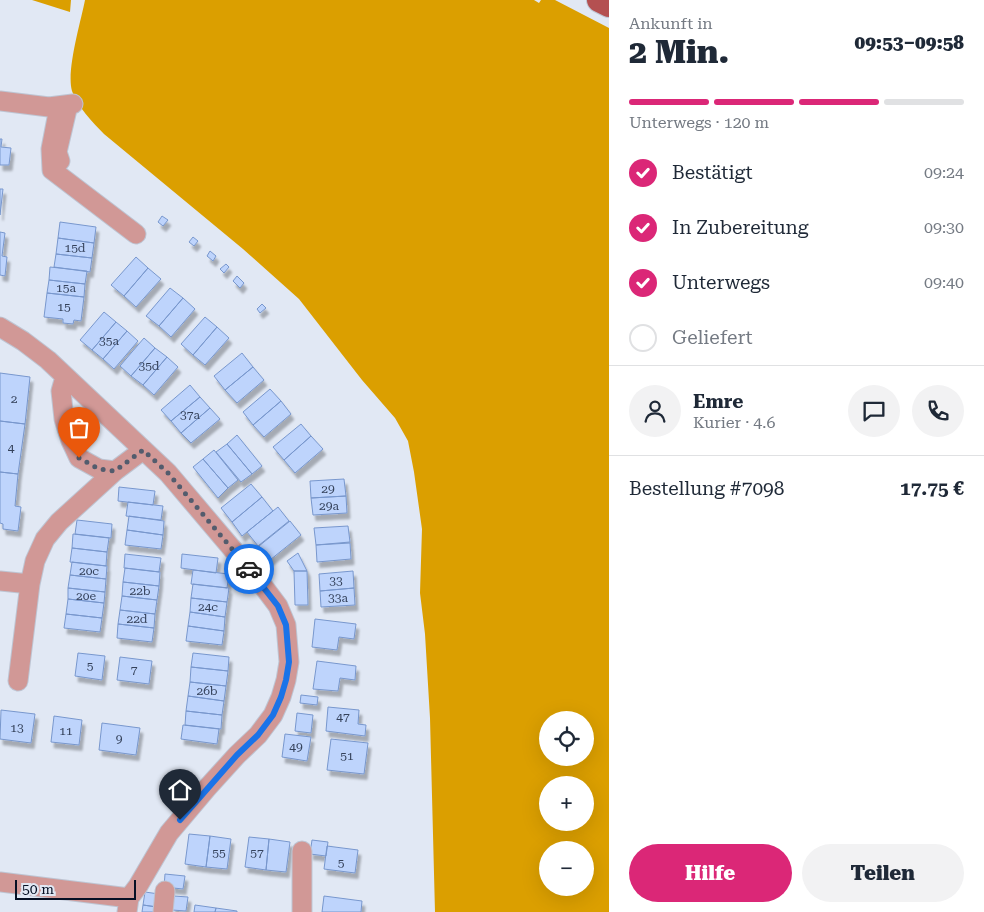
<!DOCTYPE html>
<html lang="de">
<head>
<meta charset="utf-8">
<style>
	:root { --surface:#fff; --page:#f2f2f3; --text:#1f2937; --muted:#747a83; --line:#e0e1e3; --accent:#db2777 }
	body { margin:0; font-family:"Roboto Serif",serif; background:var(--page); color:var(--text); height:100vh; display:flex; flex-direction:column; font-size:19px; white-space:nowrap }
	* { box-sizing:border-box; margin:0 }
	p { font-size:16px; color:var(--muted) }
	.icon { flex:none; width:28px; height:28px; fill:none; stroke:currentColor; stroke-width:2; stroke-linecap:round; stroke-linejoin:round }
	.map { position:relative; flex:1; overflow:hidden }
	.details { display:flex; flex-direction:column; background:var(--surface); width:375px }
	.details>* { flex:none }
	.fabs { position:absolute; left:539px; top:711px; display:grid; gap:10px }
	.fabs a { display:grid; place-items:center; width:55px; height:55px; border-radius:50%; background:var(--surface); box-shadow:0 5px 20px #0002; font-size:25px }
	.scale { position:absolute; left:15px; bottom:12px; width:121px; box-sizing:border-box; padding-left:5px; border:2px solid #061024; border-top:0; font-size:14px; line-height:18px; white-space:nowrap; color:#061024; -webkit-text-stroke:4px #e1e8f4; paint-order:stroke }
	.pin { position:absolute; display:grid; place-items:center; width:42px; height:42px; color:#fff; margin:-51px -21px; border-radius:50% 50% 50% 0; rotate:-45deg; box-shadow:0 0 5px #0007 }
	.pin .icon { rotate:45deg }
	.courier { position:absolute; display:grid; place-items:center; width:50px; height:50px; margin:-25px; border:4px solid #1a73e8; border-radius:50%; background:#fff; color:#222; box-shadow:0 1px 6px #0007 }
	.headline em { font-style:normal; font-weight:800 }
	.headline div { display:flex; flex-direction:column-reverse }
	.headline { display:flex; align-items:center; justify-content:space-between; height:85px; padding:0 20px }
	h1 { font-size:32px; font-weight:800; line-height:38px }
	.bar { display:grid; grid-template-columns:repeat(4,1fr); gap:8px 5px; align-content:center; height:60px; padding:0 20px }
	.bar i { height:6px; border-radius:4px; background:var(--line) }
	.bar .active { background:var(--accent) }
	.bar p { grid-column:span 4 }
	.line { display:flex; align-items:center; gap:12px; padding:0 20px; border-top:1px solid var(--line) }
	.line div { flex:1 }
	.round { display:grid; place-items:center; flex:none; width:52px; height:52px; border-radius:26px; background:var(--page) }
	ol { padding:0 20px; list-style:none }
	li { display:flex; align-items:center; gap:15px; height:55px }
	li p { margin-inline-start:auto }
	li .icon { padding:5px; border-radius:50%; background:var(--accent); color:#fff; stroke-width:4 }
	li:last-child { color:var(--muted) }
	li i { width:28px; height:28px; border:2px solid var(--line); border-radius:50% }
	.cta { display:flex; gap:10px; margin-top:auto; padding:10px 20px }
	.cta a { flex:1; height:58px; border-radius:30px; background:var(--accent); color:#fff; font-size:20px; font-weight:800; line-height:58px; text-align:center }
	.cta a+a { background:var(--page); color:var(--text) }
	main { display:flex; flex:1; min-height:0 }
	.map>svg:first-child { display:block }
	.forest { fill:#db9f00; fill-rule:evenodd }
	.building { fill:#bed4fc; stroke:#7897cd; filter:url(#shadow) }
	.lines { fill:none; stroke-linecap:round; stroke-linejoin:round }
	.minor-casing { stroke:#bec5d3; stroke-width:21 }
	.major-casing { stroke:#bec5d3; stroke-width:26 }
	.minor { stroke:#d19896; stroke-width:19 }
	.major { stroke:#b45051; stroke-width:24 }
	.done { stroke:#535c6d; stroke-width:5; stroke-dasharray:0 9 }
	.route { stroke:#1a73e8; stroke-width:6 }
	.labels { text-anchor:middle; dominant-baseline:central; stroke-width:4.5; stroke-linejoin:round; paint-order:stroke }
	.number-label { font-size:12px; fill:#34415a }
</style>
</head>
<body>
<main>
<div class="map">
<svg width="609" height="912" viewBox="0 0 609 912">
	<defs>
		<filter id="shadow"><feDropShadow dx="3" dy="5.5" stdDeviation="1" flood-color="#0004"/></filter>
	</defs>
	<rect width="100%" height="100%" fill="#e1e8f4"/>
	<path class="forest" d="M32 0H71L70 12Z
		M85 0H534L539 3 541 0H555L609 28V912H435L430 718 425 634 420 593 422 529 414 472 408 441 395 418 362 380 299 299 243 249 104 134C93 123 77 106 72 91 66 71 81 21 85 0ZM548 720H585V758H548ZM548 785H585V822H548ZM548 850H585V888H548Z"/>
	<path class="building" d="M0 139H2L1 147 11 148 9 165H0Z
		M0 189H3L0 215Z
		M162 216 168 220 163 226 158 222Z
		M60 222 96 227 94 243 58 238Z
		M0 232 5 233 2 256 7 257 5 276 0 275Z
		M193 237 198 241 194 246 189 242Z
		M58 238 94 243 92 258 56 254Z
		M210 251 216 256 213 261 207 256Z
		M56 254 92 258 90 272 54 267Z
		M136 257 148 268 124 296 111 285Z
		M226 264 229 267 224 273 220 269Z
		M50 267 87 271 85 284 49 280Z
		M148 268 161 279 136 307 124 296Z
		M237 276 244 283 240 288 233 281Z
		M49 280 85 284 84 297 47 293Z
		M170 288 183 298 159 326 146 316Z
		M47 293 84 297 81 321 74 320 73 324 63 323V319L44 317Z
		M183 298 195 309 171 337 159 326Z
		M262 304 266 308 260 313 257 309Z
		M104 312 116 322 92 350 80 340Z
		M205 317 217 327 193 355 181 344Z
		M116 322 127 331 103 359 92 350Z
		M217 327 229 338 205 365 193 355Z
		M127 331 138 341 114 369 103 359Z
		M144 338 155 348 131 376 120 366Z
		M155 348 167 357 143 385 131 376Z
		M242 353 253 367 225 390 214 376Z
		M167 357 178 367 154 395 143 385Z
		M253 367 264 380 237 403 225 390Z
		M0 373 30 377 25 424 0 421Z
		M190 385 200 397 171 421 161 410Z
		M270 389 281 401 253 425 243 412Z
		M200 397 210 408 181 433 171 421Z
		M281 401 291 414 264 437 253 425Z
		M210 408 220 419 191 443 181 433Z
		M0 421 25 424 18 474 0 472Z
		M301 424 311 436 284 460 273 447Z
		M237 435 262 466 252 474 227 444Z
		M311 436 323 449 295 473 284 460Z
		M227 444 252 474 241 482 216 452Z
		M214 450 238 480 228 488 203 459Z
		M203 459 228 488 218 498 193 467Z
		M0 472 18 474 15 506 21 507 18 531 3 529V524L0 523Z
		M344 479 346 496 311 498 310 481Z
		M251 484 262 497 232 522 221 508Z
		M119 487 155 491 153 505 118 501Z
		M346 496 347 513 313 515 311 498Z
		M262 497 273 511 242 536 232 522Z
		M128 502 163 506 161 520 126 516Z
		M278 507 289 521 258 546 247 532Z
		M129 516 164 521 163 535 127 530Z
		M77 520 112 524 111 538 75 534Z
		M290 521 301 535 270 560 259 546Z
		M348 526 350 542 316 545 314 528Z
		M127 530 163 535 161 549 125 545Z
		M73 534 109 538 107 552 72 548Z
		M350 543 351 559 317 562 316 545Z
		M72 548 107 552 106 566 70 562Z
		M298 553 307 571H294L287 561Z
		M125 554 161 558 159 572 124 568Z
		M182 554 218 558 216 573 181 568Z
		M72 562 107 566 106 579 70 575Z
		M125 568 160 572 159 586 123 582Z
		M193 570 229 574 227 588 191 584Z
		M294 571H307L308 605H295Z
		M353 571 354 588 320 591 319 574Z
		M70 575 106 579 105 592 68 588Z
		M123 582 159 586 157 600 122 596Z
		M193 584 229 588 227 602 191 598Z
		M68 588 105 592 104 603 68 599Z
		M354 588 355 605 321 607 320 591Z
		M122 596 157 600 155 614 120 610Z
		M191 598 227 602 225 617 190 612Z
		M68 599 104 603 102 618 66 614Z
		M120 610 155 614 154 628 118 624Z
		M190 612 225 617 224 631 188 626Z
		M66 614 102 618 100 632 64 628Z
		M315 619 356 624 354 639 339 637 337 650 312 647Z
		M118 624 154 628 152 642 117 638Z
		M188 626 224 631 222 645 186 641Z
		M78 653 105 656 102 680 75 676Z
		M193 653 229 657 228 671 191 667Z
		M120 657 152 661 149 684 117 680Z
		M317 661 356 666 355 680 340 678 338 691 313 689Z
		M191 667 228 671 226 686 190 682Z
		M190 682 226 686 224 701 188 696Z
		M301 695 318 697 317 705 300 703Z
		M188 696 224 701 222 715 186 711Z
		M328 707 359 710 358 724 366 725 365 736 326 731Z
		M1 710 35 714 31 743 0 739Z
		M186 711 222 715 221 729 185 725Z
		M297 713 313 715 311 733 295 731Z
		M54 716 82 720 79 745 51 742Z
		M102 723 140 728 136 755 99 750Z
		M183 725 219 729 217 744 181 739Z
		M285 734 311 737 307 761 282 757Z
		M331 739 368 743 364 774 327 770Z
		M189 834 210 836 206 867 185 864Z
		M210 836 231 839 227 869 206 867Z
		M249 837 269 839 266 870 245 867Z
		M269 839 290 842 286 872 266 870Z
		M312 840 328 842 326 856 310 854Z
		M327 846 358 850 355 873 324 869Z
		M165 874 185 876 183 889 164 887Z
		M145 892 159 894 157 907 143 905Z
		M174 896 188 897 186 911 172 910Z
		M324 896 362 901 361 912H322Z
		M143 905 157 907V912H142Z
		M195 905 216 908 215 912H194Z
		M216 908 237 911V912H215Z"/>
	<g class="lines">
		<defs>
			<path id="minor" d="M0 101 49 107 73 104
				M60 161 57 152 68 105 57 118 51 149 52 170 136 234
				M0 327 23 341 48 360 168 473 257 578 278 606 286 625 289 662 286 680 281 697 273 715 258 735 237 755 207 788 169 833 138 886 129 898 127 912
				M65 377 61 391 64 419 71 441 79 458 99 469 115 471
				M0 581 30 584
				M18 681 30 584 35 561 45 539 59 522 115 471 143 450
				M302 851V912
				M0 882 129 898
				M163 912 165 891"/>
			<path id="major" d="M599 0 609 5"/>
		</defs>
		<use href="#minor" class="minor-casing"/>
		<use href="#major" class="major-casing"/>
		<use href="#minor" class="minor"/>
		<use href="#major" class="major"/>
	</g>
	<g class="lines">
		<path class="done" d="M79 458 99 469 115 471 143 450 168 473 249 569"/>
		<path class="route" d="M180 820 237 755 258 735 273 715 281 697 286 680 289 662 286 625 278 606 249 569"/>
	</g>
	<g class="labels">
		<g class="number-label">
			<text x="75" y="248">15d</text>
			<text x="66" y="288">15a</text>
			<text x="64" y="307">15</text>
			<text x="109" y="341">35a</text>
			<text x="149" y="366">35d</text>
			<text x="14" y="399">2</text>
			<text x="190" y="415">37a</text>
			<text x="11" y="448">4</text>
			<text x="328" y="489">29</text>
			<text x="329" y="506">29a</text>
			<text x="89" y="571">20c</text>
			<text x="336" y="581">33</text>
			<text x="140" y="591">22b</text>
			<text x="86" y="596">20e</text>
			<text x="338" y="598">33a</text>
			<text x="208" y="607">24c</text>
			<text x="137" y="619">22d</text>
			<text x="90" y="666">5</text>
			<text x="134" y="670">7</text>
			<text x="207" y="691">26b</text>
			<text x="343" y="717">47</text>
			<text x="17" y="728">13</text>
			<text x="66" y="731">11</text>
			<text x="119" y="739">9</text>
			<text x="296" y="747">49</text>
			<text x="347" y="756">51</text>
			<text x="219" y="853">55</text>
			<text x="257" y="853">57</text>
			<text x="341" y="863">5</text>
		</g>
	</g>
</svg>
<div class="fabs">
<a><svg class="icon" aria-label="locate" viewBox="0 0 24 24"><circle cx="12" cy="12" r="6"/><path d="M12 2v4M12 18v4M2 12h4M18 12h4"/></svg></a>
<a>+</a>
<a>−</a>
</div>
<div class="scale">50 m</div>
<div class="pin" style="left:79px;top:458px;background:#ea580c"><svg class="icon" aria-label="bag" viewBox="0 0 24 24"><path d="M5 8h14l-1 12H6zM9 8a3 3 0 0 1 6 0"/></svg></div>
<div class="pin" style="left:180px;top:820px;background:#1f2937"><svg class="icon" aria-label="home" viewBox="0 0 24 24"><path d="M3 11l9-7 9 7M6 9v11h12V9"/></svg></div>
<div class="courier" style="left:249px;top:569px"><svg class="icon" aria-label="car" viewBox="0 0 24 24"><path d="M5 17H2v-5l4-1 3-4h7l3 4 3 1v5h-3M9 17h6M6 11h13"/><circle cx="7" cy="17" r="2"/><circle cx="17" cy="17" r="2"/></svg></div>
</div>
<section class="details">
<div class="headline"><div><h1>2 Min.</h1><p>Ankunft in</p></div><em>09:53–09:58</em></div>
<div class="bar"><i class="active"></i><i class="active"></i><i class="active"></i><i></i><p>Unterwegs · 120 m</p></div>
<ol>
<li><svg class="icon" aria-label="check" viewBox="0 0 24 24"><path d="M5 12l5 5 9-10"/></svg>Bestätigt<p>09:24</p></li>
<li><svg class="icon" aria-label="check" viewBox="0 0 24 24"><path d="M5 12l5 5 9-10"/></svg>In Zubereitung<p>09:30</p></li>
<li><svg class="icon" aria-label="check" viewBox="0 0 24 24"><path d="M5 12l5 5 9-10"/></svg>Unterwegs<p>09:40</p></li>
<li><i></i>Geliefert</li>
</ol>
<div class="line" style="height:90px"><a class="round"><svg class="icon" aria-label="person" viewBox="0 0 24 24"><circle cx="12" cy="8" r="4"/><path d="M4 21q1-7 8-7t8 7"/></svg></a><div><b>Emre</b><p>Kurier · 4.6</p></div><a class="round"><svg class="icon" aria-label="chat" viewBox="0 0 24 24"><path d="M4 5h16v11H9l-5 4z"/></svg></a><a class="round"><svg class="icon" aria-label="phone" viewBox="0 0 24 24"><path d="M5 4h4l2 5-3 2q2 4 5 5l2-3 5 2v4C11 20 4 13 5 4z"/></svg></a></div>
<div class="line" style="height:65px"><div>Bestellung #7098</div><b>17.75 €</b></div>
<div class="cta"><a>Hilfe</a><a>Teilen</a></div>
</section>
</main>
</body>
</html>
